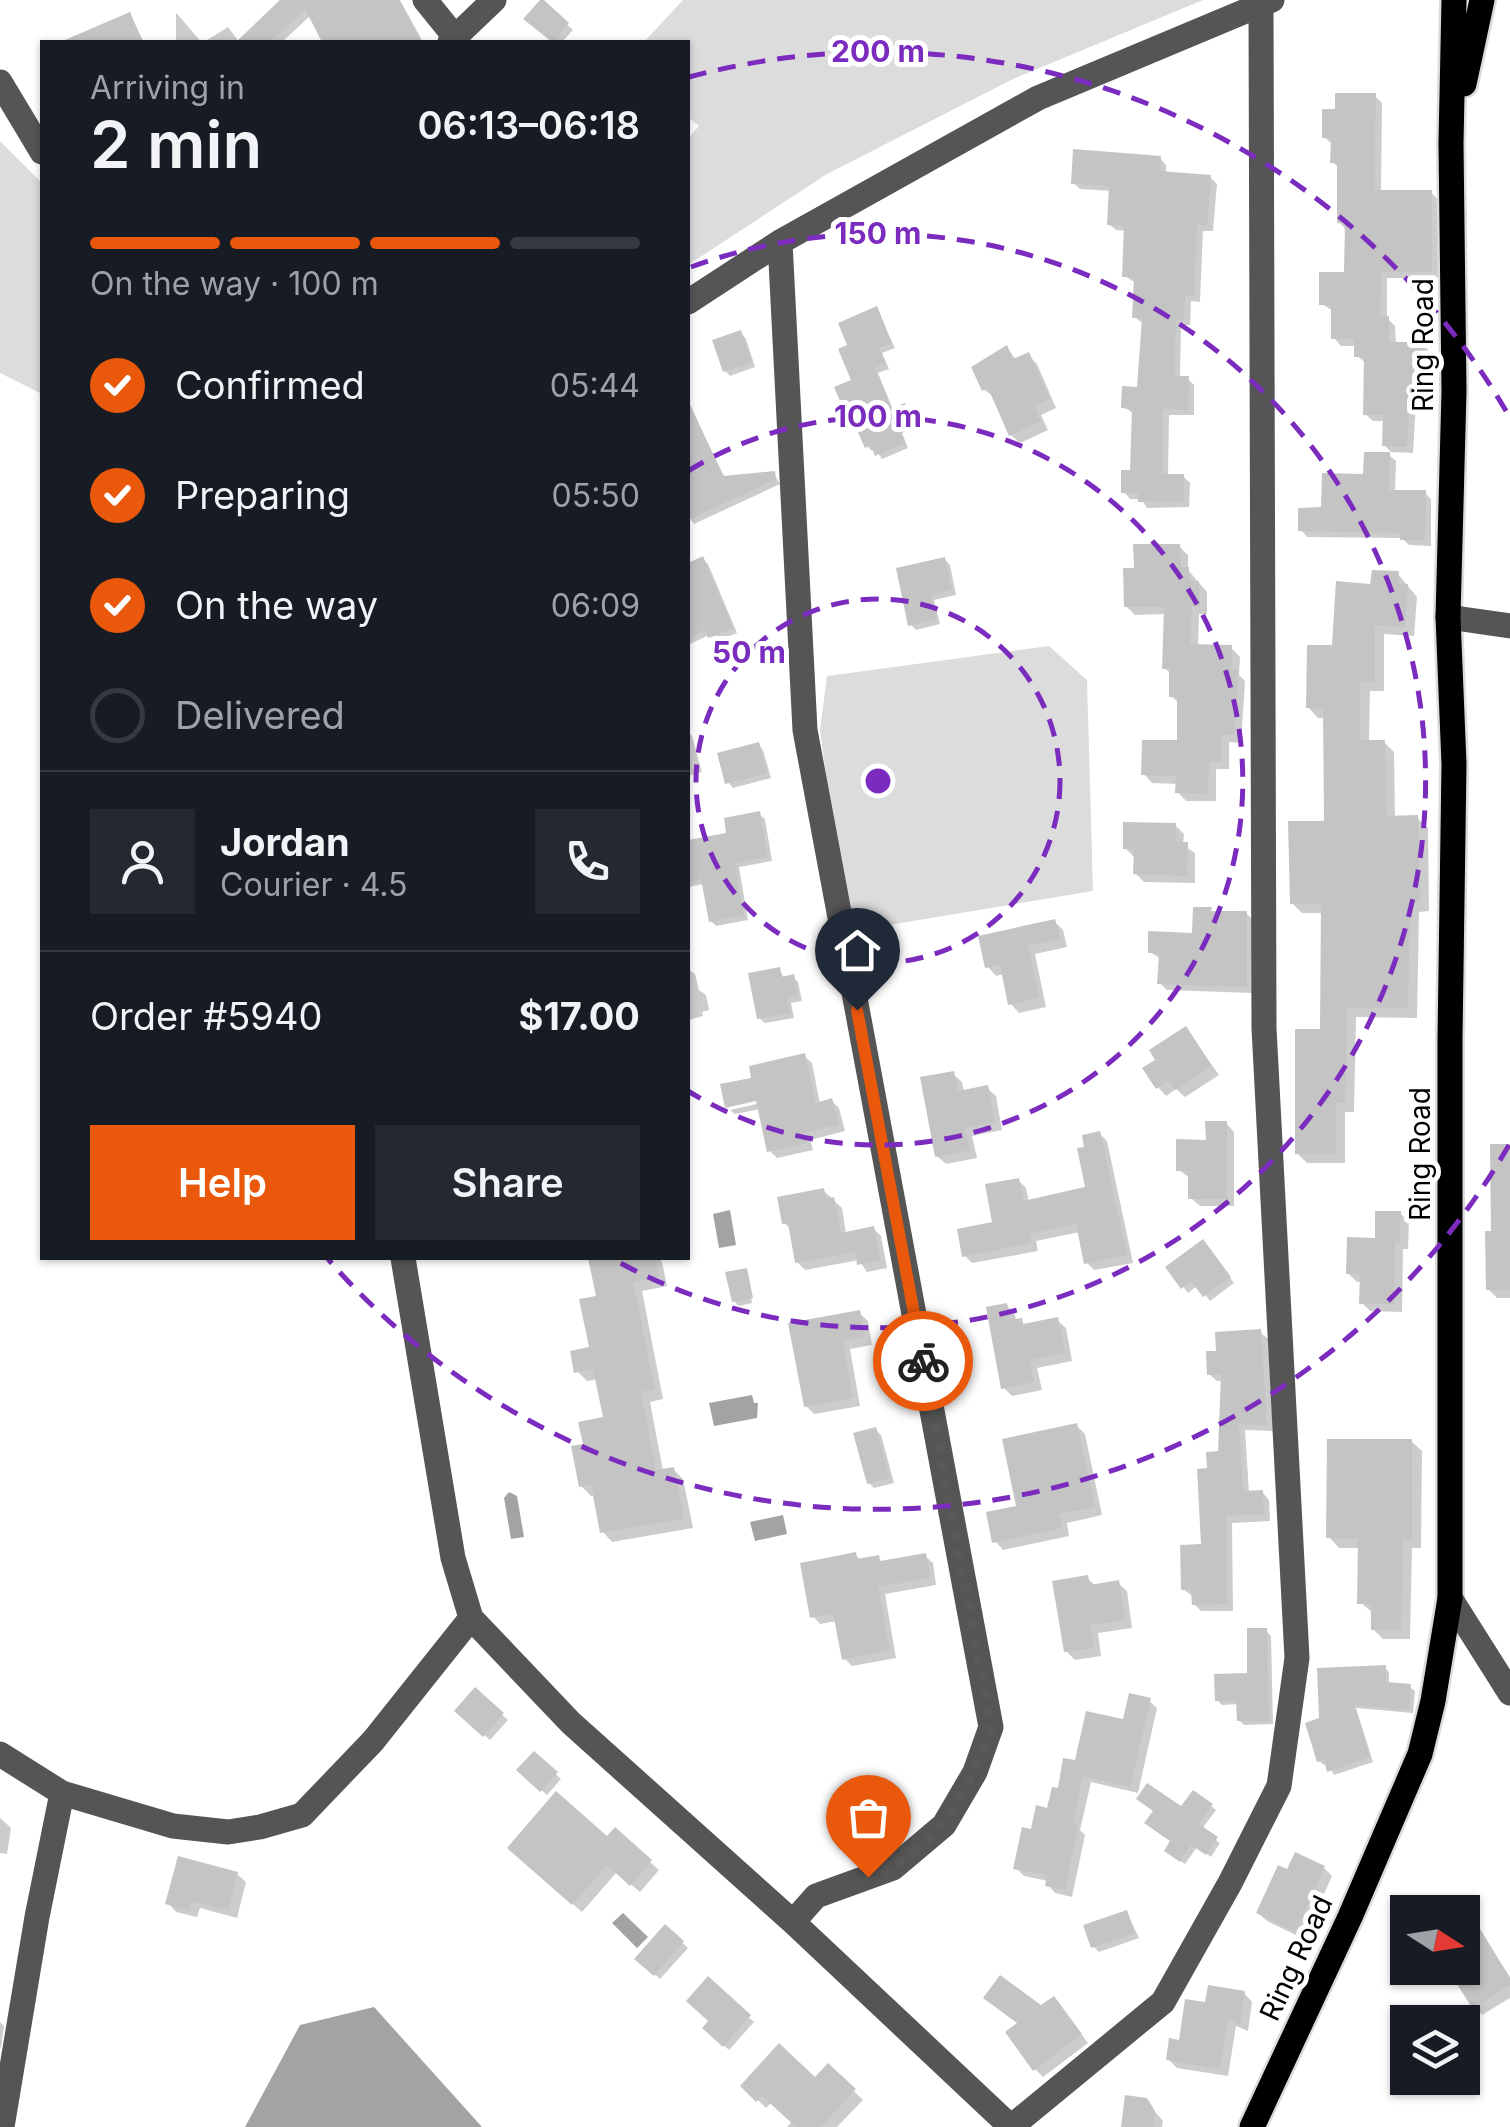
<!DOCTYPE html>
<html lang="en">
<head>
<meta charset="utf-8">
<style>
	:root { --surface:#171b24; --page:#242831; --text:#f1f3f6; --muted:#9ea1a6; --line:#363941; --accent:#ea580c }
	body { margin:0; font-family:Inter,sans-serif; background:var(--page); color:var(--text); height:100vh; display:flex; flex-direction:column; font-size:38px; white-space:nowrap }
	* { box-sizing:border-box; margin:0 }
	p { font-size:32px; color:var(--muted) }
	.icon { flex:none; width:55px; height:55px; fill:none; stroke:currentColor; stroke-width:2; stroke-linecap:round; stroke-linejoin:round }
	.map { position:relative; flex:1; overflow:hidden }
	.side { position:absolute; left:40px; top:40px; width:650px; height:1220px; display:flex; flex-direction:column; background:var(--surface); border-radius:0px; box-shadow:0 2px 8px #0004 }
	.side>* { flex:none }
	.needle { width:65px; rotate:102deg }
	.controls { position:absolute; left:1390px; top:1895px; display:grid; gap:20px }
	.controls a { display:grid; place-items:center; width:90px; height:90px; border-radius:0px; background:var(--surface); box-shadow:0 2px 8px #0004; font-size:50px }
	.pin { position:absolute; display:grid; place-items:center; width:85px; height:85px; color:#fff; margin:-102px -42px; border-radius:50% 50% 50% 0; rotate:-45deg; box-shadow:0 0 10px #0007 }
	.pin .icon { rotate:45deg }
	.courier { position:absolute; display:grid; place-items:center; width:100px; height:100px; margin:-50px; border:8px solid #ea580c; border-radius:50%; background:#fff; color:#222; box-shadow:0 2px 12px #0007 }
	.overview em { font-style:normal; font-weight:600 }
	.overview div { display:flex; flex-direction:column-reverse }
	.overview { display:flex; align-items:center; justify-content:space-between; height:170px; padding:0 50px }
	h1 { font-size:65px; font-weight:600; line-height:75px }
	.bar { display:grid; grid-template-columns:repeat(4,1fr); gap:15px 10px; align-content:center; height:120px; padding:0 50px }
	.bar i { height:12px; border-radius:8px; background:var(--line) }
	.bar .on { background:var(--accent) }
	.bar p { grid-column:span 4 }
	.line { display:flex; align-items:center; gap:25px; padding:0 50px; border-top:2px solid var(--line) }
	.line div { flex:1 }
	.round { display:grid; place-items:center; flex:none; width:105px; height:105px; border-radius:0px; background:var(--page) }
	ol { padding:0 50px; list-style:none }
	li { display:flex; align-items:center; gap:30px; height:110px }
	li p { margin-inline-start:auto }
	li .icon { padding:10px; border-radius:50%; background:var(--accent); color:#fff; stroke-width:4 }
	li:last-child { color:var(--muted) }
	li i { width:55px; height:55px; border:5px solid var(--line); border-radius:50% }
	.action { display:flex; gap:20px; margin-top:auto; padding:20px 50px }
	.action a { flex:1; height:115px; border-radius:0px; background:var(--accent); color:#fff; font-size:40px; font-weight:600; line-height:115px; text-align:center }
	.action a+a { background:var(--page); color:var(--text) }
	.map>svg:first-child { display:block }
	.green { fill:#dcdcdc }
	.water { fill:#a3a3a3 }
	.shadow { fill:#0003 }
	.building { fill:#c4c4c4 }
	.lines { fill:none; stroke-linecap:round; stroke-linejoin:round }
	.major-casing { stroke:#dbdbdb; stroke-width:30 }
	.minor { stroke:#555; stroke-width:25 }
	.major { stroke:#000; stroke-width:25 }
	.done { stroke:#595959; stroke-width:10; stroke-dasharray:0 18 }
	.route { stroke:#ea580c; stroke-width:12 }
	.ring { fill:none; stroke:#7b2cbf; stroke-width:5; stroke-dasharray:18 12 }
	.labels { text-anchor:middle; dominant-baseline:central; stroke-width:10; stroke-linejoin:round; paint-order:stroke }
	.street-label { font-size:28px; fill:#000; stroke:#fff }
	.centre { fill:#7b2cbf; stroke:#fff; stroke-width:5 }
	.ring-label { font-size:30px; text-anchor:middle; font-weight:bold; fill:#7b2cbf; stroke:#fff; stroke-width:10; stroke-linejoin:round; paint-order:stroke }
</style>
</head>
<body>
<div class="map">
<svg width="1510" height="2127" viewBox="0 0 1510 2127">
	<rect width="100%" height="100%" fill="#fff"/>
	<path class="green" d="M683 0H1203L1013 79 827 174 688 265V139L699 126 688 117V42H644Z
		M0 141 42 183V394L0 373Z
		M1049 646 1087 680 1093 891 847 932 820 730 827 676Z"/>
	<path class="water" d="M730 1210 736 1245 719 1248 713 1214Z
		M752 1395 754 1403H758L757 1418 714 1426 709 1403Z
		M509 1492 517 1496 524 1537 511 1539 504 1498Z
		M783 1515 787 1534 755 1541 750 1522Z
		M623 1913 648 1937 637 1948 612 1923Z
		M374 2007 482 2127H245L300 2025Z"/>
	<path class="shadow" d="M284 0H400L423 42H325L311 15 282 42H240Z
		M542 1 573 30 562 42H553L527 19Z
		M176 13 180 17 201 42H176Z
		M129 15 144 42H83L81 36Z
		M228 27 239 42H204Z
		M1375 96 1382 103 1381 192H1431L1438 200V278H1387V318L1395 326 1396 344H1423L1430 352V386H1417L1413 453 1391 452 1384 445 1385 421H1373L1365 414 1366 363 1357 356 1356 346H1341L1334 338 1333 311 1322 304 1347 275V231L1339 222 1340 169 1333 162 1332 144 1324 137 1338 112Z
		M1160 158 1166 165V174L1210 177 1217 184 1213 231H1203L1200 302 1191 301 1190 325H1181L1180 378 1188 379 1194 385V415H1169L1168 476H1183L1190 483 1189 507 1147 508 1141 499H1130L1124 492 1133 473 1134 414 1124 407 1140 390 1144 324 1134 317 1136 283 1124 276 1126 231 1116 230 1109 224 1112 191 1080 189 1074 183Z
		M876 309 895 348 882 353 889 369 878 373 893 410 904 406 916 427 902 433 908 448 882 459 876 450 872 451 867 446 854 426 850 346Z
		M741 333 746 339 755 367 730 376 725 371Z
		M1007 348 1017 361 1028 355 1037 364 1056 408 1041 415 1048 430 1020 443 1011 435 995 397 984 390 974 368Z
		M688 402 725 478 774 474 780 484 694 524 688 515Z
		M1389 455 1396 461 1395 493H1425L1431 499V546L1409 545 1402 538 1307 537 1301 530Z
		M1179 546 1188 555V570L1207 592V614H1199L1198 647 1231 648 1240 657 1239 675 1245 681 1241 743 1229 742V769H1216V801H1186L1178 792V784L1152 783 1144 774 1179 743 1180 704 1171 696 1172 675 1165 668 1167 614 1135 615 1126 606 1136 570Z
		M702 559 708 564 737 633 715 642 709 635 688 645V566Z
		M945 560 950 565 956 595 934 600 940 624 916 630 910 624Z
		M1398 574 1417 597 1414 636 1384 634V691H1370L1369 742H1384L1394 752 1395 818H1417L1428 828 1429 911 1419 912 1417 1018 1356 1017 1354 1112H1345V1163H1307L1297 1153 1322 1032 1324 913H1302L1292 903 1326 823V718H1318L1308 707 1335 647 1373 586Z
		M688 732 692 736 702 772 688 776Z
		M758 744 763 750 771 778 733 788 728 782Z
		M759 814 765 819 772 861 739 867 748 920 716 926 711 921 705 884 688 887V842L729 835Z
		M1175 825 1184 834 1183 845 1195 853V883L1144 882 1135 873 1134 857 1125 848Z
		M1210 910 1214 913H1246L1253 920V993L1167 990 1160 983 1161 959 1150 952 1194 935Z
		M1055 922 1063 930 1067 947 1035 954 1046 1007 1019 1013 1011 1004 1004 974 996 976 988 967Z
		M688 969 695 974 699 990 706 995 709 1010 702 1012 703 1016 688 1020Z
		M779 970 785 979 793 977 798 982 802 1001 791 1003 794 1018 765 1023 759 1018Z
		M1186 1029 1219 1075 1185 1097 1176 1089 1166 1096 1158 1087V1061Z
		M804 1056 812 1063 820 1104 832 1101 839 1108 845 1131 810 1140 813 1150 777 1158 770 1151 761 1109 735 1114 730 1110 769 1101 768 1096 729 1105V1109L723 1086 754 1080 752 1067Z
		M953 1074 962 1082 964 1092 987 1088 996 1096 1002 1130 972 1136 977 1158 946 1164 937 1156Z
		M1226 1123 1234 1132V1206H1200L1191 1198V1179L1179 1170Z
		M1099 1133 1107 1141 1133 1263 1094 1270 1086 1262 1080 1232 1036 1241 1038 1251 972 1263 964 1255 995 1224 1018 1180 1026 1188 1029 1202 1088 1188 1087 1149Z
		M1510 1144V1298H1497L1488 1289 1493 1233Z
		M824 1191 842 1208 846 1234 873 1228 881 1236 887 1268 867 1272 859 1260 805 1270 797 1262 792 1230 784 1223Z
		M1400 1213 1409 1222 1408 1249H1403L1402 1312 1370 1311 1362 1303V1282H1357L1348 1273Z
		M1208 1248 1234 1283 1210 1301 1198 1285 1188 1293 1169 1268Z
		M591 1258H658L662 1262 667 1286 642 1291 663 1399 650 1402 663 1471 673 1469 683 1479 693 1528 612 1542 603 1532 596 1495 591 1496 581 1486 585 1446 606 1419 598 1379 587 1381 577 1371 592 1349 599 1298Z
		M746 1270 752 1303 739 1306 734 1301Z
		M1006 1305 1015 1314 1016 1322 1021 1321 1026 1326 1057 1320 1066 1328 1072 1361 1037 1368 1042 1390 1012 1396 1004 1388Z
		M859 1313 868 1321 872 1345 850 1349 860 1406 814 1414 806 1406Z
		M1260 1332 1268 1339 1273 1431 1245 1430 1249 1493 1262 1492 1269 1500 1270 1521 1232 1523 1233 1611H1201L1194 1604V1597L1183 1589 1204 1547 1210 1471 1220 1453 1223 1381H1217L1209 1374 1219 1353Z
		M1077 1426 1085 1434 1102 1515 1067 1523 1069 1536 1003 1550 995 1541Z
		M875 1429 881 1435 894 1483 874 1488 869 1483Z
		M1411 1441 1422 1451 1421 1548H1412L1410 1639H1383L1373 1629V1613L1360 1602V1548H1339L1329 1537Z
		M856 1555 861 1561 878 1558 883 1563 925 1556 933 1563 936 1585 885 1594 896 1658 852 1666 844 1658 837 1621 820 1624 813 1616Z
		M1087 1578 1096 1586 1118 1583 1127 1591 1132 1628 1098 1633 1101 1656 1075 1660 1066 1651Z
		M1266 1631 1271 1636 1273 1724 1244 1725 1239 1720V1704L1222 1705 1217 1700 1250 1676Z
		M1385 1668 1389 1672V1685L1410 1687 1415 1691 1413 1713 1356 1708 1373 1762 1334 1775 1328 1764 1324 1765 1319 1761 1321 1720Z
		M475 1691 508 1720 490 1740 458 1711Z
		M1149 1701 1157 1708 1138 1793 1091 1782 1080 1830 1085 1835 1072 1897 1055 1893 1048 1885V1881L1024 1876 1016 1868 1033 1832 1049 1811 1077 1763Z
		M534 1754 561 1779 547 1795 519 1770Z
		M1211 1806 1216 1810 1202 1829 1220 1843 1211 1857 1197 1847 1185 1864 1171 1855 1182 1810Z
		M0 1818 11 1828 7 1854 0 1853Z
		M519 1857 650 1862 659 1870 640 1892 617 1872 582 1912Z
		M1324 1868 1332 1876 1304 1939 1267 1921 1258 1913 1288 1872Z
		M237 1874 246 1882 237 1918 200 1908 197 1917 176 1912 168 1903Z
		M1127 1913 1139 1938 1099 1952 1094 1947Z
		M1475 1925 1510 1977V1998L1482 2015 1449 1968H1462Z
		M665 1927 688 1948 660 1979 638 1959Z
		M708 1980 754 2022 729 2050 705 2028 712 2021Z
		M1244 1993 1252 2002 1248 2031 1236 2026 1228 2076 1177 2068 1168 2059 1207 2005Z
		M1061 2007 1088 2043 1043 2077 1035 2069 1041 2008Z
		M0 2022 4 2026 1 2048 0 2047Z
		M828 2066 863 2100 837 2127H787L792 2121 772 2102 766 2108 743 2086 815 2080Z
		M1145 2100 1163 2121 1162 2127H1124Z"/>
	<path class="building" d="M280 0H399L422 42H322L305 9 270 42H236Z
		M540 0H544L569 23 552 42 523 19Z
		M130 12 143 42H60Z
		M1335 93H1376L1374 190H1432V272H1381L1380 317 1389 316V342H1424V379L1411 380 1407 447 1382 446 1383 415H1363L1364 357H1354V339H1331V305H1319V272H1344L1345 223H1337V163H1330L1331 138H1322V109H1335Z
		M1073 149 1161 156 1160 171 1211 175 1207 226 1197 225 1194 296H1185L1184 320H1176L1174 376H1189L1188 410 1163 409 1162 474H1184V502H1138V493H1121V470H1130L1132 409 1121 408 1122 386 1137 387 1142 318H1132L1134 277H1122L1124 226 1107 225 1109 186 1071 184Z
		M877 306 892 343 879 348 886 363 875 368 892 408 905 403 912 421 899 428 905 443 875 456 871 445 865 448 855 426 851 427 834 387 851 380 838 349 847 345 838 323Z
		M741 330 752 362 723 372 712 340Z
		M1007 345 1013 359 1029 352 1050 399 1034 406 1041 421 1009 436 988 388 982 391 971 367Z
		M688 400 723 476 775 471 776 479 688 520Z
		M1364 452H1390L1389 490H1426L1425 540H1400V533L1298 531V508L1321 507 1322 473 1363 474Z
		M1133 544H1180L1181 567H1189V581H1199L1200 606H1192L1190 644 1232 645V670H1238L1234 735H1221V762L1209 761 1208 794 1175 793 1176 776 1141 775 1142 740H1177V697H1169V669H1162L1164 607H1124L1123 568H1134Z
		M703 556 733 628 708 638 705 630 688 638V563Z
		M945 557 952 590 931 595 936 619 908 626 896 568Z
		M1372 570 1399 571 1398 584H1408L1405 627 1375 625V682H1360V740H1385L1386 816 1418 815 1420 902H1410L1408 1008H1347L1345 1103H1336V1154H1295V1029H1320L1321 904H1290L1288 821H1324L1323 709 1306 708 1307 645H1332L1336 581 1370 584Z
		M759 742 767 773 725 784 717 753Z
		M760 811 768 857 735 863 744 915 709 922 701 879 688 882V840L726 833 724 818Z
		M1123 822 1176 823V842H1188L1187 876 1133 874 1134 849H1123Z
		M1193 907H1212L1211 911H1247V987L1157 984 1159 953H1148V931L1192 933Z
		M1055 919 1060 939 1028 946 1039 998 1008 1005 1000 965 985 968 978 936Z
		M780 967 782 977 794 974 798 996 787 998 790 1013 757 1019 748 973Z
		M1186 1026 1212 1066 1175 1090 1168 1080 1156 1089 1142 1068 1155 1060 1149 1050Z
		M805 1053 816 1103 832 1098 839 1124 804 1133 807 1143 767 1152 756 1101 725 1108 720 1084 751 1078 749 1066Z
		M954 1071 958 1091 988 1085 995 1122 965 1128 970 1150 935 1157 920 1077Z
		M1205 1121H1227V1199H1188V1171H1176V1139L1206 1140Z
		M1100 1131 1127 1255 1084 1264 1076 1224 1030 1234 1031 1243 962 1257 957 1229 992 1222 985 1184 1019 1178 1023 1201 1085 1187 1077 1148 1084 1147 1082 1135Z
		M1490 1144H1510V1290H1486L1485 1231H1491Z
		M824 1188 826 1199 834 1197 841 1233 874 1226 880 1260 857 1265 855 1252 795 1263 788 1223 782 1224 777 1197Z
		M1375 1211H1401L1400 1242 1395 1241 1394 1304H1359L1360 1274H1346L1347 1237 1375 1238Z
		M1203 1239 1231 1277 1203 1297 1191 1281 1181 1289 1165 1267Z
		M588 1258H655L659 1277 633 1282 655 1389 641 1392 656 1470 674 1467 684 1519 600 1533 591 1485 579 1487 571 1446 583 1444 578 1422 603 1417 593 1369 574 1373 570 1351 589 1347 579 1299 596 1296Z
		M747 1268 753 1298 732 1302 725 1272Z
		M1007 1303 1010 1320 1022 1318 1023 1324 1058 1317 1065 1353 1030 1360 1034 1382 1001 1389 986 1307Z
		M860 1310 865 1337 843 1341 853 1398 804 1407 788 1323Z
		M1261 1329 1267 1425 1239 1424 1243 1491 1263 1490 1264 1514 1226 1516 1227 1604 1192 1605 1191 1590H1181L1180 1545 1201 1544 1197 1469 1207 1468 1206 1452 1218 1451 1221 1374 1207 1375 1206 1351H1216L1215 1332Z
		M1077 1423 1095 1507 1059 1514 1062 1528 992 1543 986 1512 1016 1506 1002 1439Z
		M876 1427 890 1478 867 1484 853 1433Z
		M1327 1439H1412V1539H1403L1401 1630H1371V1604H1357L1358 1539 1326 1538Z
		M856 1552 857 1559 879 1555 880 1561 926 1553 930 1578 878 1587 890 1650 842 1660 833 1613 810 1618 800 1563Z
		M1088 1575 1090 1585 1119 1580 1125 1620 1090 1625 1094 1648 1064 1652 1052 1581Z
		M1247 1628H1267L1269 1721H1237L1236 1701H1215L1214 1674 1247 1673Z
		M1386 1665V1682L1411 1684 1409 1710 1354 1705 1370 1757 1327 1772 1324 1760 1317 1762 1305 1723 1319 1718 1317 1668Z
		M475 1687 504 1713 483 1737 454 1711Z
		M1129 1693 1151 1698 1130 1787 1083 1776 1073 1824 1078 1825 1065 1890 1045 1886 1047 1875 1013 1869 1022 1827 1031 1829 1036 1805 1047 1808 1052 1787 1058 1788 1063 1758 1075 1760 1086 1711 1123 1719Z
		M534 1751 558 1772 540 1792 516 1770Z
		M1147 1783 1181 1806 1193 1790 1213 1804 1199 1824 1218 1837 1206 1855 1191 1845 1180 1862 1164 1851 1170 1841 1144 1823 1153 1811 1136 1799Z
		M556 1791 607 1836 615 1827 652 1860 630 1886 607 1865 572 1905 507 1848Z
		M1295 1852 1325 1866 1295 1932 1256 1913 1278 1865 1287 1869Z
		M178 1856 238 1872 228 1910 191 1901 189 1910 165 1904Z
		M1127 1910 1135 1933 1091 1948 1083 1925Z
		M1476 1922 1510 1978V1985L1472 2008 1447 1968H1462V1930Z
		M665 1924 684 1941 654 1976 634 1959Z
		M1000 1975 1041 2005 1054 1996 1082 2034 1033 2071 1005 2032 1017 2023 983 1998Z
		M708 1976 751 2015 723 2047 702 2028 708 2021 686 2001Z
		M1208 1985 1245 1991 1240 2025 1228 2019 1220 2069 1166 2060 1169 2038 1179 2040 1185 1999 1205 2002Z
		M779 2043 815 2077 828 2063 856 2089 821 2127H796L762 2096 756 2102 740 2086Z
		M1125 2095 1147 2098 1155 2111 1153 2127H1121Z"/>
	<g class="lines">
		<defs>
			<path id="major" d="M1464 84 1482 0
				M1252 2127 1350 1917 1420 1754 1433 1701 1450 1598V1039L1454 764 1448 617 1454 391 1451 143 1454 0"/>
		</defs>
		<use href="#major" class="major-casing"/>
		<path class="minor" d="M425 0 455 37
			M450 42 494 0
			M0 82 42 152
			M780 242 805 730 991 1727 975 1772 944 1825 893 1868 816 1896 793 1922
			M688 302 780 242 1038 98 1272 0
			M1448 617 1510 626
			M403 1258 453 1558 471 1618 571 1723 793 1922 1011 2127
			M1450 1598 1510 1693
			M0 1754 62 1793 173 1826 228 1832 260 1827 302 1815 373 1741 471 1618
			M2 2127 37 1917 62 1793
			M1011 2127 1163 2002 1230 1883 1279 1786 1297 1658 1264 1028 1261 7"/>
		<use href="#major" class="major"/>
	</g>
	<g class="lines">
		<path class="done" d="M868 1877C938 1852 968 1794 991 1727L923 1361"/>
		<path class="route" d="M857 1010 923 1361"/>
	</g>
	<g class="ring">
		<circle cx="878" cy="781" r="182"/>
		<path d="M688 471A364 364 0 1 1 688 1091"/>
		<path d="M691 267A547 547 0 1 1 613 1259"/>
		<path d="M1509 1145A729 729 0 0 1 328 1259M689 77A729 729 0 0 1 1509 416"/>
	</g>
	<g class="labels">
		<g class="street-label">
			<text transform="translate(1423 345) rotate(-90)">Ring Road</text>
			<text transform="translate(1420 1154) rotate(-90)">Ring Road</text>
			<text transform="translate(1296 1958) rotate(-65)">Ring Road</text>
		</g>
	</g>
	<circle cx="878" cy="781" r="15" class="centre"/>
	<g class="ring-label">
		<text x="878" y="62">200 m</text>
		<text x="878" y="244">150 m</text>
		<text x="878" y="427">100 m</text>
		<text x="749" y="663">50 m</text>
	</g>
</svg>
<div class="controls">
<a><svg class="needle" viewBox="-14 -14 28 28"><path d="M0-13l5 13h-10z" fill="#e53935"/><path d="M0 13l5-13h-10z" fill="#9ea1a6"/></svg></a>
<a><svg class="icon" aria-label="layers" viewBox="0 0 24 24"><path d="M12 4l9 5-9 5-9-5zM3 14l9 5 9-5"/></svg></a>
</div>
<div class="pin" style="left:868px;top:1877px;background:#ea580c"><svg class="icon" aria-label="bag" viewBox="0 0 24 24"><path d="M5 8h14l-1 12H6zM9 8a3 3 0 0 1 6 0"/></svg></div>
<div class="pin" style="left:857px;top:1010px;background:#1f2937"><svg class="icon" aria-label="home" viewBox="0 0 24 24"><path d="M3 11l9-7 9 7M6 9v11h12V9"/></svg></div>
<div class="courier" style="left:923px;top:1361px"><svg class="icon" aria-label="bike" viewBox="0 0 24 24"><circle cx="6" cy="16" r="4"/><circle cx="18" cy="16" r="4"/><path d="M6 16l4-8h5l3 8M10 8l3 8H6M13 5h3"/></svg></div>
<section class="side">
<div class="overview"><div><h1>2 min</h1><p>Arriving in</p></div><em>06:13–06:18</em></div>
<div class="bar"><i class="on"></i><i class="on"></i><i class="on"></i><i></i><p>On the way · 100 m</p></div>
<ol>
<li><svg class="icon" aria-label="check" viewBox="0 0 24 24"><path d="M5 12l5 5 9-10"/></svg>Confirmed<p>05:44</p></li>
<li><svg class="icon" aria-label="check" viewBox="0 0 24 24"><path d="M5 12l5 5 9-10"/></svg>Preparing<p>05:50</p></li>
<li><svg class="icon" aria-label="check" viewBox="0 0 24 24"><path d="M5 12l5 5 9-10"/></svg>On the way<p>06:09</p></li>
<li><i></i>Delivered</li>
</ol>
<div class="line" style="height:180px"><a class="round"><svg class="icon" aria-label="person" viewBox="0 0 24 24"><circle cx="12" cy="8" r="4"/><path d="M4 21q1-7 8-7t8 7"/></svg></a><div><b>Jordan</b><p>Courier · 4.5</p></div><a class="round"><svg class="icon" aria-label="phone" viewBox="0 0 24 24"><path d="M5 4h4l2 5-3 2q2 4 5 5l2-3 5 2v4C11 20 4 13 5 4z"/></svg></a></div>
<div class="line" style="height:130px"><div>Order #5940</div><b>$17.00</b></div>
<div class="action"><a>Help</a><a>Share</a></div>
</section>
</div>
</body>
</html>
